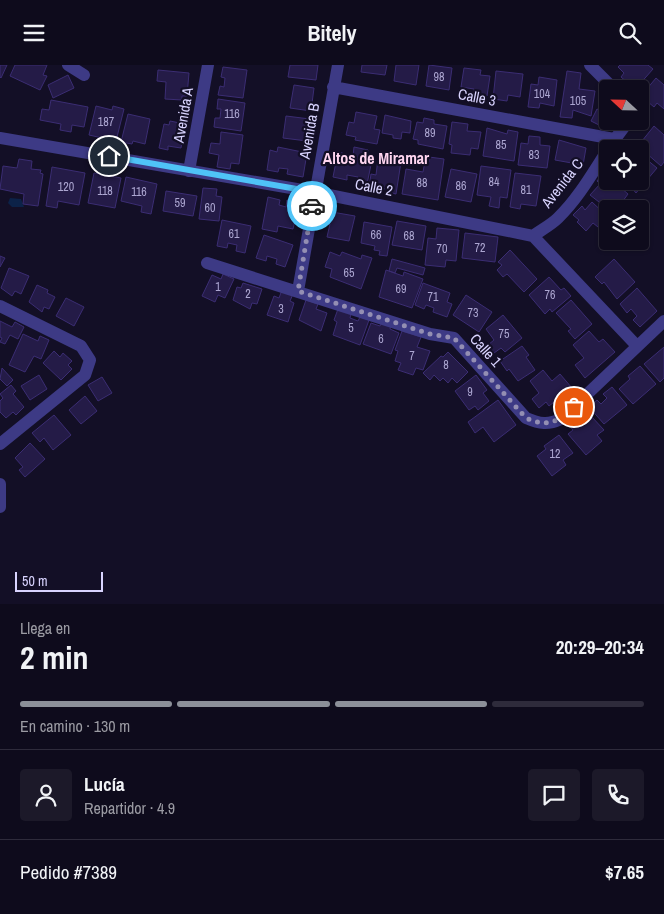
<!DOCTYPE html>
<html lang="es">
<head>
<meta charset="utf-8">
<style>
	:root { --surface:#0e0b1c; --page:#1c1929; --text:#f1f3f6; --muted:#9b9ba3; --line:#2e2b3b; --accent:#8c9099 }
	body { margin:0; font-family:"Archivo Narrow",sans-serif; background:var(--page); color:var(--text); height:100vh; display:flex; flex-direction:column; font-size:19px; white-space:nowrap }
	* { box-sizing:border-box; margin:0 }
	p { font-size:16px; color:var(--muted) }
	.icon { flex:none; width:28px; height:28px; fill:none; stroke:currentColor; stroke-width:2; stroke-linecap:round; stroke-linejoin:round }
	.map { position:relative; height:539px; overflow:hidden }
	.side { display:flex; flex-direction:column; background:var(--surface); flex:1 }
	.side>* { flex:none }
	.needle { width:32px; rotate:292deg }
	.tools { position:absolute; left:599px; top:15px; display:grid; gap:10px }
	.tools a { display:grid; place-items:center; width:50px; height:50px; border-radius:5px; background:var(--surface); box-shadow:0 1px 4px #0004,0 0 0 1px var(--line); font-size:25px }
	.scale { position:absolute; left:15px; bottom:12px; width:88px; box-sizing:border-box; padding-left:5px; border:2px solid #d9d4ff; border-top:0; font-size:14px; line-height:18px; white-space:nowrap; color:#d9d4ff; -webkit-text-stroke:4px #130f26; paint-order:stroke }
	.pin { position:absolute; display:grid; place-items:center; width:42px; height:42px; color:#fff; margin:-21px; border:2px solid #fff; border-radius:50%; box-shadow:0 1px 5px #0007 }
	.courier { position:absolute; display:grid; place-items:center; width:50px; height:50px; margin:-25px; border:4px solid #4fc3f7; border-radius:50%; background:#fff; color:#222; box-shadow:0 1px 6px #0007 }
	.head em { font-style:normal; font-weight:700 }
	.head div { display:flex; flex-direction:column-reverse }
	.head { display:flex; align-items:center; justify-content:space-between; height:85px; padding:0 20px }
	h1 { font-size:32px; font-weight:700; line-height:38px }
	.bar { display:grid; grid-template-columns:repeat(4,1fr); gap:8px 5px; align-content:center; height:60px; padding:0 20px }
	.bar i { height:6px; border-radius:4px; background:var(--line) }
	.bar .on { background:var(--accent) }
	.bar p { grid-column:span 4 }
	.line { display:flex; align-items:center; gap:12px; padding:0 20px; border-top:1px solid var(--line) }
	.line div { flex:1 }
	.round { display:grid; place-items:center; flex:none; width:52px; height:52px; border-radius:5px; background:var(--page) }
	header { display:flex; justify-content:space-between; align-items:center; height:65px; padding:0 20px; background:var(--surface); font-size:22px; font-weight:700 }
	.map>svg:first-child { display:block }
	.water { fill:#0c2248 }
	.building { fill:#241b47; stroke:#3b2d73 }
	.lines { fill:none; stroke-linecap:round; stroke-linejoin:round }
	.street { stroke:#3d3a85; stroke-width:12 }
	.done { stroke:#948fb3; stroke-width:5; stroke-dasharray:0 9 }
	.route { stroke:#4fc3f7; stroke-width:6 }
	.labels { text-anchor:middle; dominant-baseline:central; stroke-width:4.5; stroke-linejoin:round; paint-order:stroke }
	.number-label { font-size:12px; fill:#aca6d1 }
	.street-label { font-size:15px; fill:#d9d4ff; stroke:#130f26 }
	.neighbourhood-label { font-size:16px; font-weight:bold; fill:#ffd6f0; stroke:#130f26 }
</style>
</head>
<body>
<header><svg class="icon" aria-label="menu" viewBox="0 0 24 24"><path d="M4 6h16M4 12h16M4 18h16"/></svg>Bitely<svg class="icon" aria-label="search" viewBox="0 0 24 24"><circle cx="10" cy="10" r="6"/><path d="M15 15l6 6"/></svg></header>
<div class="map">
<svg width="664" height="539" viewBox="0 0 664 539">
	<rect width="100%" height="100%" fill="#130f26"/>
	<path class="water" d="M10 133 21 134 24 142H12L8 138Z"/>
	<path class="building" d="M0 0H7L1 13 0 12Z
		M15 0H47L43 10 47 11 40 25 10 11Z
		M290 0H318L316 15 288 12Z
		M362 0H387L385 10 361 7Z
		M396 0H419L416 20 394 16Z
		M429 0 452 3 449 25 426 21Z
		M620 0H648L653 4 638 21 631 15 628 18 621 12 624 8 618 2Z
		M223 2 247 5 243 33 218 30 220 21 224 22 225 13 221 12Z
		M464 3 481 5 480 10 490 11 487 31 474 29V24L461 22Z
		M158 5 189 8 187 31H182V35L165 34 166 17 157 16Z
		M496 6 523 9 520 32 508 30 507 36 493 34Z
		M567 6 581 8 579 24 595 26 591 51 573 45 572 53 560 52Z
		M68 10 74 23 53 33 48 20Z
		M539 12 557 15 554 41 540 38 539 43 528 42 531 19 538 20Z
		M656 13 664 20V44L657 38 654 42 641 31Z
		M294 20 314 23 311 46 290 43Z
		M218 34 245 38 241 66 214 62 215 53H220L221 44H217Z
		M51 35 88 42 84 62 72 60 71 67 60 65 61 59 40 55 42 44 49 45Z
		M96 41 112 45 113 41 124 44 116 76 89 70Z
		M597 44 608 49 603 62 591 56Z
		M356 47 377 51 374 64 380 65 377 79 355 75 356 72 346 70 349 57 354 58Z
		M128 49 150 54 145 79 133 76 132 79 121 77Z
		M385 50 411 56 410 68 402 67 401 74 393 73V70L382 68Z
		M286 51 310 54 307 76 283 73Z
		M424 53 434 55V59L447 61 443 84 418 79V75L413 74 417 57 423 58Z
		M170 56 185 59 181 83 168 81V85L159 83 164 59 169 60Z
		M452 57 468 59 467 66 481 67 478 84 471 83 470 90 451 88 452 80 449 79Z
		M654 61 664 70V97L661 101 638 81Z
		M487 63 507 69 508 65 518 67 514 96 483 91Z
		M221 67 243 70 239 99 231 98 230 104 217 102 219 90 209 88 211 78 220 79Z
		M529 71 540 72V80L550 81 547 103 518 100 521 78 528 79Z
		M559 75 586 83 583 100 555 95Z
		M278 82 307 88 303 112 287 109 288 104 279 103 278 107 267 105 270 85 277 87Z
		M354 82 368 85 366 94 372 95 367 119 357 117 358 112 347 110V115L333 112 338 87 353 91Z
		M640 89 657 103 636 128 626 116H640Z
		M429 92 444 94 438 135 402 129 406 104 423 107 425 96 429 97Z
		M19 94 32 96 31 104 41 105 40 108 43 109 38 141 23 139 24 129 0 124 3 101 17 103Z
		M378 94 401 97 396 129 387 127 388 124 369 123 371 109 376 110Z
		M481 101 511 105 507 133 500 132 499 143 489 141 491 132 477 130Z
		M52 102 85 108 79 140 58 136 57 143 46 141Z
		M451 104 477 109 471 137 445 132Z
		M94 108 121 113 115 143 88 138Z
		M515 108 541 111 536 141 521 139 520 144 510 142Z
		M603 108 608 112V116H613L628 129 617 144H608L590 130 600 119 597 116Z
		M126 112 157 119 151 149 141 147 142 141 121 136Z
		M203 123 217 124 216 131 222 132 219 156 199 154Z
		M166 126 197 131 193 151 163 146Z
		M268 132 280 135 279 140 286 142 287 135 299 138 293 164 278 161 277 167 262 164Z
		M592 137 608 152 598 162 593 158 586 166 577 157 579 155 573 150 582 141 585 145Z
		M332 147 355 151 349 176 327 172 330 159 324 158 325 151 331 152Z
		M222 155 251 161 245 188 236 186 237 180 228 178 227 183 217 181Z
		M397 156 426 161 422 185 392 180Z
		M364 157 392 162 387 191 379 190 380 186 374 185 375 181 361 178Z
		M437 163 459 165 456 196 446 195 445 202 425 200 428 173 436 174Z
		M465 168 498 172 495 197 462 193Z
		M264 170 293 180 285 202 276 199 277 194 267 191 266 196 256 193Z
		M510 185 537 214 524 227 507 209 503 212 497 205 502 200 498 197Z
		M330 187 340 191 342 187 361 194 362 190 372 193 361 224 330 212 332 204 325 202Z
		M0 191 5 193 0 202Z
		M392 194 425 203 423 210 397 203 395 208 389 206Z
		M614 194 635 217 617 234 604 217 602 219 595 212Z
		M9 203 29 211 21 229 15 226 12 231 1 223Z
		M386 205 403 211 404 207 423 214 412 243 379 232Z
		M223 209 234 214 225 233 218 230 215 237 202 231 212 210 221 214Z
		M549 212 561 225 564 223 571 231 552 247 550 244 545 249 529 230Z
		M243 218 262 224 257 239 252 238 250 244 233 235 237 222 241 223Z
		M423 218 450 228 447 237 452 239 447 252 433 247 434 243 426 240 424 244 415 240Z
		M37 220 48 225 47 228 55 232 49 244 44 242 42 247 29 237Z
		M637 223 657 246 640 262 633 255 637 251 631 244 627 248 620 239Z
		M282 225 293 229 290 236 294 238 288 257 267 250 274 231 279 233Z
		M466 230 492 247 479 267 453 250Z
		M66 233 84 242 74 261 56 251Z
		M306 235 318 239 316 244 327 248 321 266 299 255Z
		M571 235 592 259 575 274 568 266 571 264 556 248Z
		M338 244 351 249 350 253 358 256 360 252 369 255 360 280 333 270 337 257 334 255Z
		M503 250 522 273 505 287 501 283 494 288 488 280 494 275 486 264Z
		M0 256 12 262 15 257 24 262 18 274 10 270 5 279 0 277 2 273 0 272Z
		M382 257 391 260 390 264 399 268 391 289 363 279 371 258 380 261Z
		M402 266 421 272 417 282 430 286 423 305 416 303 413 310 398 305 401 298 395 296 398 286 395 285Z
		M589 266 599 277 603 274 615 287 585 313 575 300 584 293 573 280Z
		M23 269 38 276 40 271 49 275 41 294 34 291 25 307 9 300Z
		M522 281 529 290 526 292 535 305 518 316 509 304 507 306 500 296Z
		M664 282V313L660 317 644 299Z
		M54 286 60 292 63 288 72 296 68 300 72 304 61 315 43 298Z
		M448 287 468 307 457 318 452 313 448 318 443 313 440 316 434 310 430 315 423 308 441 291 443 292Z
		M640 301 656 319 633 339 619 324 630 314 628 311Z
		M2 303 13 315 7 321 0 314Z
		M543 305 552 316 560 309 572 323 549 341 546 337 539 343 532 334 539 328 530 316Z
		M39 310 47 324 30 335 21 321Z
		M476 310 487 325 483 328 489 336 478 345 475 341 469 345 455 326Z
		M102 312 112 328 98 336 88 320Z
		M11 320 16 326 13 329 24 342 16 350 13 347 6 353 0 347V336L3 333 0 329Z
		M612 322 627 340 604 359 589 342 597 335 601 339 607 333 603 329Z
		M85 331 97 346 81 359 69 345Z
		M498 335 516 360 494 377 483 362 475 368 468 357Z
		M54 350 71 370 53 385 44 373 40 377 32 368Z
		M575 351 583 359 591 351 604 365 597 370 602 376 586 390 568 369 573 365 567 358Z
		M559 370 573 388 563 395 566 400 552 411 537 391 546 384 544 381Z
		M30 378 45 394 25 412 19 405 23 402 15 393Z"/>
	<g class="lines">
		<path class="street" d="M68 0 84 10
			M590 0 614 24
			M333 22 614 74
			M0 73 314 127 533 171 637 281
			M189 106 208 0
			M533 171C541 165 551 160 558 153 587 125 603 86 629 56
			M207 198 430 269 454 273 526 353C540 359 548 360 561 354L664 256
			M298 226 338 0
			M0 241 81 281 90 295 85 310 0 379
			M0 419V442"/>
	</g>
	<g class="lines">
		<path class="done" d="M312 141 298 226 430 269 454 273 526 353C547 363 558 357 574 342"/>
		<path class="route" d="M109 91 314 127 312 141"/>
	</g>
	<g class="labels">
		<g class="number-label">
			<text x="439" y="12">98</text>
			<text x="542" y="29">104</text>
			<text x="578" y="36">105</text>
			<text x="232" y="49">116</text>
			<text x="106" y="57">187</text>
			<text x="430" y="68">89</text>
			<text x="501" y="80">85</text>
			<text x="534" y="90">83</text>
			<text x="494" y="117">84</text>
			<text x="422" y="118">88</text>
			<text x="461" y="121">86</text>
			<text x="66" y="122">120</text>
			<text x="526" y="125">81</text>
			<text x="105" y="126">118</text>
			<text x="139" y="127">116</text>
			<text x="180" y="138">59</text>
			<text x="210" y="143">60</text>
			<text x="234" y="169">61</text>
			<text x="376" y="170">66</text>
			<text x="409" y="171">68</text>
			<text x="480" y="183">72</text>
			<text x="442" y="184">70</text>
			<text x="349" y="208">65</text>
			<text x="218" y="222">1</text>
			<text x="401" y="224">69</text>
			<text x="248" y="229">2</text>
			<text x="550" y="230">76</text>
			<text x="433" y="232">71</text>
			<text x="281" y="244">3</text>
			<text x="473" y="248">73</text>
			<text x="351" y="263">5</text>
			<text x="504" y="269">75</text>
			<text x="381" y="274">6</text>
			<text x="412" y="291">7</text>
			<text x="446" y="300">8</text>
			<text x="470" y="327">9</text>
			<text x="555" y="389">12</text>
		</g>
		<g class="street-label">
			<text transform="translate(477 32) rotate(11)">Calle 3</text>
			<text transform="translate(183 50) rotate(-80)">Avenida A</text>
			<text transform="translate(309 66) rotate(-80)">Avenida B</text>
			<text transform="translate(562 118) rotate(-52)">Avenida C</text>
			<text transform="translate(374 122) rotate(11)">Calle 2</text>
			<text transform="translate(486 285) rotate(48)">Calle 1</text>
		</g>
		<g class="neighbourhood-label">
			<text x="376" y="93">Altos de Miramar</text>
		</g>
	</g>
</svg>
<div class="tools">
<a><svg class="needle" viewBox="-14 -14 28 28"><path d="M0-13l5 13h-10z" fill="#e53935"/><path d="M0 13l5-13h-10z" fill="#9b9ba3"/></svg></a>
<a><svg class="icon" aria-label="locate" viewBox="0 0 24 24"><circle cx="12" cy="12" r="6"/><path d="M12 2v4M12 18v4M2 12h4M18 12h4"/></svg></a>
<a><svg class="icon" aria-label="layers" viewBox="0 0 24 24"><path d="M12 4l9 5-9 5-9-5zM3 14l9 5 9-5"/></svg></a>
</div>
<div class="scale">50 m</div>
<div class="pin" style="left:574px;top:342px;background:#ea580c"><svg class="icon" aria-label="bag" viewBox="0 0 24 24"><path d="M5 8h14l-1 12H6zM9 8a3 3 0 0 1 6 0"/></svg></div>
<div class="pin" style="left:109px;top:91px;background:#1f2937"><svg class="icon" aria-label="home" viewBox="0 0 24 24"><path d="M3 11l9-7 9 7M6 9v11h12V9"/></svg></div>
<div class="courier" style="left:312px;top:141px"><svg class="icon" aria-label="car" viewBox="0 0 24 24"><path d="M5 17H2v-5l4-1 3-4h7l3 4 3 1v5h-3M9 17h6M6 11h13"/><circle cx="7" cy="17" r="2"/><circle cx="17" cy="17" r="2"/></svg></div>
</div>
<section class="side">
<div class="head"><div><h1>2 min</h1><p>Llega en</p></div><em>20:29–20:34</em></div>
<div class="bar"><i class="on"></i><i class="on"></i><i class="on"></i><i></i><p>En camino · 130 m</p></div>
<div class="line" style="height:90px"><a class="round"><svg class="icon" aria-label="person" viewBox="0 0 24 24"><circle cx="12" cy="8" r="4"/><path d="M4 21q1-7 8-7t8 7"/></svg></a><div><b>Lucía</b><p>Repartidor · 4.9</p></div><a class="round"><svg class="icon" aria-label="chat" viewBox="0 0 24 24"><path d="M4 5h16v11H9l-5 4z"/></svg></a><a class="round"><svg class="icon" aria-label="phone" viewBox="0 0 24 24"><path d="M5 4h4l2 5-3 2q2 4 5 5l2-3 5 2v4C11 20 4 13 5 4z"/></svg></a></div>
<div class="line" style="height:65px"><div>Pedido #7389</div><b>$7.65</b></div>
</section>
</body>
</html>
